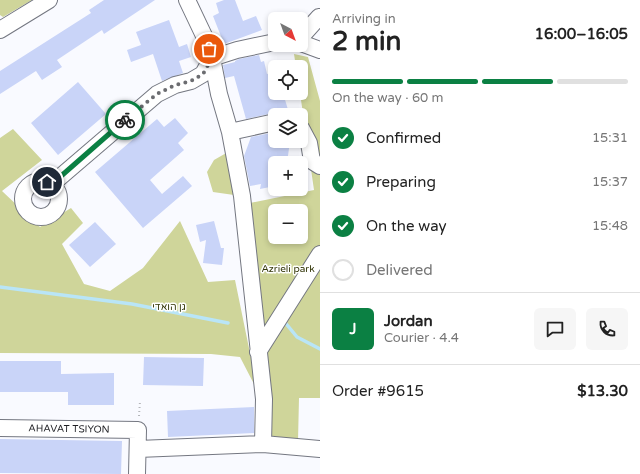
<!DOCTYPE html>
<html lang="en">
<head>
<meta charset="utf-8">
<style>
	:root { --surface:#fff; --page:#f6f6f6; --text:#222; --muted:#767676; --line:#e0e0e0; --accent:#0b8043 }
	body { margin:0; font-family:"Varela Round","Noto Sans Hebrew",sans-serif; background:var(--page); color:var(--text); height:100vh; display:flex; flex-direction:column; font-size:15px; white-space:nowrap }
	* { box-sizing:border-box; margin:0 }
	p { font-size:13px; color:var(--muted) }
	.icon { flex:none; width:22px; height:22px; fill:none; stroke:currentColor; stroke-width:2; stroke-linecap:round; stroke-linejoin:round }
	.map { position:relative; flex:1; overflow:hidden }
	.panel { display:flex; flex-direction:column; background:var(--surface); width:320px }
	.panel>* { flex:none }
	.needle { width:26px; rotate:139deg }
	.fabs { position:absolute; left:268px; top:12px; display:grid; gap:8px }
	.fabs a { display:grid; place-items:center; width:40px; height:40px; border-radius:6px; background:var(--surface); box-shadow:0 2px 6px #0003; font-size:20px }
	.pin { position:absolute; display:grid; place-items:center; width:34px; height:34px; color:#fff; margin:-17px; border:2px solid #fff; border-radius:50%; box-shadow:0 1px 4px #0007 }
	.courier { position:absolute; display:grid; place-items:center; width:40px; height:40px; margin:-20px; border:3px solid #0b8043; border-radius:50%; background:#fff; color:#222; box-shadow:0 1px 5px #0007 }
	.head em { font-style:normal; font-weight:800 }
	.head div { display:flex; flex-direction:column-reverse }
	.head { display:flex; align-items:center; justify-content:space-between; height:68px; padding:0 12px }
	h1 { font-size:26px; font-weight:800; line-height:30px }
	.bar { display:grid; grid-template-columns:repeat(4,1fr); gap:6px 4px; align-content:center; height:48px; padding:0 12px }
	.bar i { height:5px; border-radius:3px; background:var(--line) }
	.bar .current { background:var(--accent) }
	.bar p { grid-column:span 4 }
	.line { display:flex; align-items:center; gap:10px; padding:0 12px; border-top:1px solid var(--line) }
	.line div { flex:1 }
	.round { display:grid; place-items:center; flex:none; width:42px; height:42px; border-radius:6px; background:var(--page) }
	ol { padding:0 12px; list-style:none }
	li { display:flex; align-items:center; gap:12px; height:44px }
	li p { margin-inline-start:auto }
	li .icon { padding:4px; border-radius:50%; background:var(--accent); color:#fff; stroke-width:4 }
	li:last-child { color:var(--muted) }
	li i { width:22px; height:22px; border:2px solid var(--line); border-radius:50% }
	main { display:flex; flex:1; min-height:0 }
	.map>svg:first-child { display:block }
	.green { fill:#cfd59a; fill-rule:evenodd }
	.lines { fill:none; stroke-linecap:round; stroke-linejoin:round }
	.stream { stroke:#b9e5f7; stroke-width:3.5 }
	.building { fill:#c9d4f8 }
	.minor-casing { stroke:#747781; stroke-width:18 }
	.path { stroke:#b4b5b9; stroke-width:2; stroke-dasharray:1 3; stroke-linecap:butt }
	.minor { stroke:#fff; stroke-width:16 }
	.done { stroke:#6b6c70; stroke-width:4; stroke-dasharray:0 7.2 }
	.route { stroke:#0b8043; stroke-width:5 }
	.labels { text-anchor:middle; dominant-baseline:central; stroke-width:3; stroke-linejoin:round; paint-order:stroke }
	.park-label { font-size:10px; fill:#323507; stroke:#fff }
	.street-label { font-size:10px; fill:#1e1f23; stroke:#fff }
</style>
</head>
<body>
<main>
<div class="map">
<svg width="320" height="474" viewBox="0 0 320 474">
	<rect width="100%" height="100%" fill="#f9faff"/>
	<path class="green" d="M0 0H32L3 17 0 15Z
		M294 54 308 57 320 101V398H299L298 441 267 437 250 203 314 190 300 93H301V67H296ZM275 211H301V237H275Z
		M13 129 42 160 2 191 40 227 71 208 83 223 62 244 84 284 110 291 143 268 180 221 208 282 235 280 258 392 240 357 211 354 0 353V138Z
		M228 152 234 195 213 192 207 172 214 160Z"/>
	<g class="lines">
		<path class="stream" d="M0 287 132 304 228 323
			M283 320 297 337 320 349"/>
	</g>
	<path class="building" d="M104 0H155L104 34 102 30 57 60 62 67 42 80 36 71 0 94V71L91 13 89 10Z
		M224 0H235L243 21 256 16 262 30 224 44 213 16 219 13 216 3Z
		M169 20 179 47 187 44 191 57 179 61 183 73 162 81 153 54 131 62 127 50 141 45 136 32Z
		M259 55 261 62 264 61 267 74 275 71V93H283L289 113 281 115 273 113 246 119 234 76 225 78 223 65 235 62V61L239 59Z
		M78 82 106 114 58 155 31 123Z
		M175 118 188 133 178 143 184 150 150 180 162 194 183 176 192 186 143 228 95 172 157 119 164 127Z
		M275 132V141H290L287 163H275V186L260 189 261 184 250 186 244 156 251 137Z
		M214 221 221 248H224L222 265 203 263 206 240 200 242 196 225Z
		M95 222 116 244 90 267 69 245Z
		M144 357 204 358 203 386 143 385Z
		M0 361H61V374L114 373V405H68V392H0Z
		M254 407V433L168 437 167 411Z
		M0 439 122 441 121 474 0 473Z"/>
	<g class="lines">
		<defs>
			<path id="minor" d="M187 0 206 40 212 58 219 94 230 132 242 196 264 399 263 444
				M0 30 49 0
				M301 37 319 17
				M301 43 320 50
				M212 58 237 50 275 42
				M301 128 309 143 312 161 320 166
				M230 132 275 122
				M23 199a18 18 0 1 1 36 0a18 18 0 1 1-36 0Z
				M52 184 157 94 175 85 191 81 203 74 212 58
				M258 352 320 254
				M0 428 138 430 137 474
				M138 449 263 444 320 449"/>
		</defs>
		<use href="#minor" class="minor-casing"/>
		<path class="path" d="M139 416 140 401"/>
		<use href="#minor" class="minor"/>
	</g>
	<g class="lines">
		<path class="done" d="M125 120 157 94 175 85 191 81 203 74 212 58 209 49"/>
		<path class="route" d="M47 182 52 184 125 120"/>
	</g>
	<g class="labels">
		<g class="park-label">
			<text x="288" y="269">Azrieli park</text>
			<text x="169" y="307">גן הואדי</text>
		</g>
		<g class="street-label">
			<text transform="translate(69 429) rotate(1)">AHAVAT TSIYON</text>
		</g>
	</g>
</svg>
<div class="fabs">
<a><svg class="needle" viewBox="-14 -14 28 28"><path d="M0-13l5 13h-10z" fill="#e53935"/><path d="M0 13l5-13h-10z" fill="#767676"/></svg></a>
<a><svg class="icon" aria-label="locate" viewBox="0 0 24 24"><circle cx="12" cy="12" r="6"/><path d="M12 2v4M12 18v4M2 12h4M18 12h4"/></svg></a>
<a><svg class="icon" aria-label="layers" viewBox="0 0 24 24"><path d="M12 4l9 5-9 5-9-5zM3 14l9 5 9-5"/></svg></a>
<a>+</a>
<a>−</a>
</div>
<div class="pin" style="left:209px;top:49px;background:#ea580c"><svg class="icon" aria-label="bag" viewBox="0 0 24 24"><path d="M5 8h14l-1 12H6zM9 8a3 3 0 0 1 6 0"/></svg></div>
<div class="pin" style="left:47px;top:182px;background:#1f2937"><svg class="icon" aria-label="home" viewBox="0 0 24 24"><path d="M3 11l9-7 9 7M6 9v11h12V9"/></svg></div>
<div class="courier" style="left:125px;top:120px"><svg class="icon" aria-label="bike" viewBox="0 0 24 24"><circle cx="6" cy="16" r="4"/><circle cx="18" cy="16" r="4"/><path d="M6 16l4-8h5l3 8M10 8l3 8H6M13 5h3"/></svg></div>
</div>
<section class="panel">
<div class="head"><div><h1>2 min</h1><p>Arriving in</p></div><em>16:00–16:05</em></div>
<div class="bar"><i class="current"></i><i class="current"></i><i class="current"></i><i></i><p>On the way · 60 m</p></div>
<ol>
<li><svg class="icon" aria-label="check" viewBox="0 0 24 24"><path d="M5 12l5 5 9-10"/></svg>Confirmed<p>15:31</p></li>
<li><svg class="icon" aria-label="check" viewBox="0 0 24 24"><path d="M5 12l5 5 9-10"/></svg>Preparing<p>15:37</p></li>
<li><svg class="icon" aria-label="check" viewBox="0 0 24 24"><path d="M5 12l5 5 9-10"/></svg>On the way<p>15:48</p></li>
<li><i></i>Delivered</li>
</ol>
<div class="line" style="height:72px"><b class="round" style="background:var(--accent);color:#fff">J</b><div><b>Jordan</b><p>Courier · 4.4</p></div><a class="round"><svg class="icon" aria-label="chat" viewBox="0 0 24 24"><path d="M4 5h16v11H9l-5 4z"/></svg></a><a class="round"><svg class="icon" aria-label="phone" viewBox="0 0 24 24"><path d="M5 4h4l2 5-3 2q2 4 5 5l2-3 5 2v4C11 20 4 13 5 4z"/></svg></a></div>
<div class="line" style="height:52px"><div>Order #9615</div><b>$13.30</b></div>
</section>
</main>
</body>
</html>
